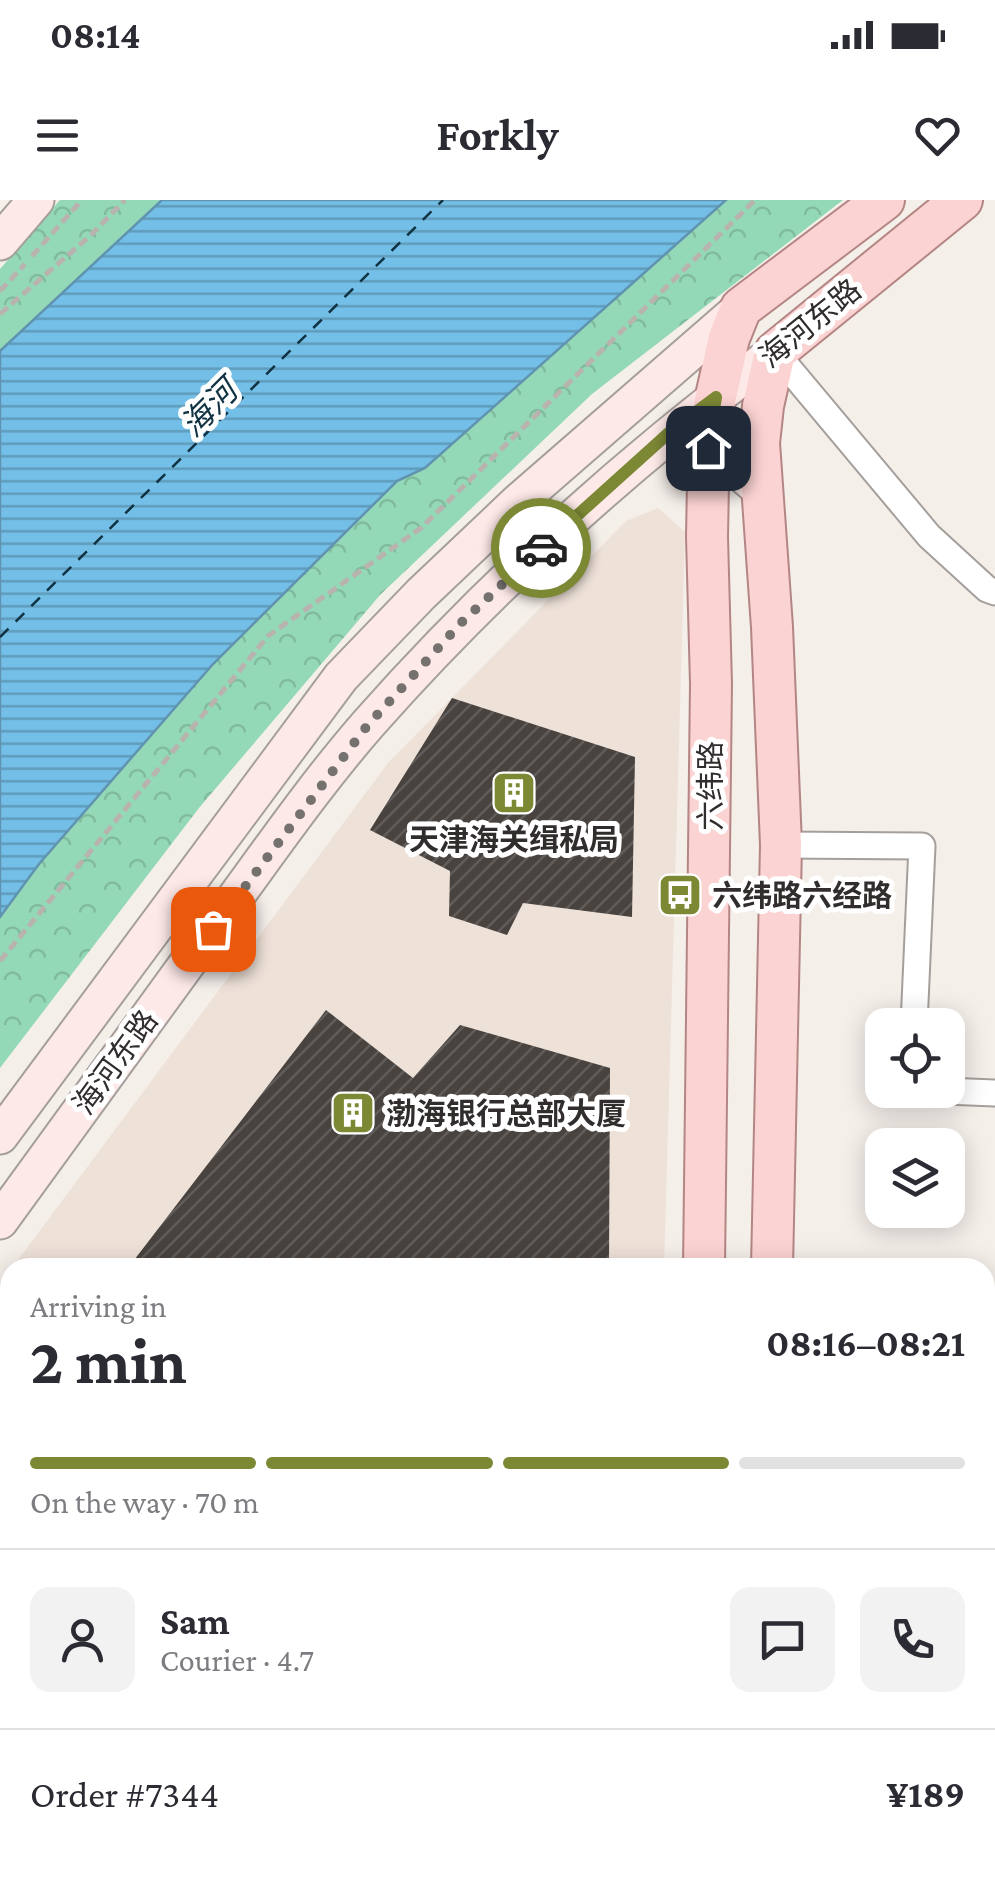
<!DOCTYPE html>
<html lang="en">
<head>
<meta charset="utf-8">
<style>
	:root { --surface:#fff; --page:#f2f2f3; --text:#2b2b33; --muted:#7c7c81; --line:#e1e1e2; --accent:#7d8835 }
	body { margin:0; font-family:"Crimson Pro","Noto Sans SC",serif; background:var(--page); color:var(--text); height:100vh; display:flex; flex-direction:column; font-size:38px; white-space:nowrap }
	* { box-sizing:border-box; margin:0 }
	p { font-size:32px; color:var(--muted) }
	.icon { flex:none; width:55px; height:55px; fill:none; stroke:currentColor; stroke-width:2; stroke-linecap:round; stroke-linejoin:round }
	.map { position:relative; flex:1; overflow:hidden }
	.details { position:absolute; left:0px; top:1058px; width:995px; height:622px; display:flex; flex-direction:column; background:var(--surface); border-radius:30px 30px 0 0; box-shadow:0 5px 25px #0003 }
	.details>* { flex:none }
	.tools { position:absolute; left:865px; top:808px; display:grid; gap:20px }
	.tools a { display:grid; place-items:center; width:100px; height:100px; border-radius:20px; background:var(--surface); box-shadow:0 5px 25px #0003; font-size:50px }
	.pin { position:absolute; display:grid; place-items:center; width:85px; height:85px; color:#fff; margin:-42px; border-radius:20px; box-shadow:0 5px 15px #0006 }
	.courier { position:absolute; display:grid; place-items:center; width:100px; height:100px; margin:-50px; border:8px solid #7d8835; border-radius:50%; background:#fff; color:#222; box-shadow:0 2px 12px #0007 }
	.overview em { font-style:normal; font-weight:700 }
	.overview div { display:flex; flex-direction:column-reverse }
	.overview { display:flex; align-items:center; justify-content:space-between; height:170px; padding:0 30px }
	h1 { font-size:65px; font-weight:700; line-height:75px }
	.bar { display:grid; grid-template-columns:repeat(4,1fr); gap:15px 10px; align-content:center; height:120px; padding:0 30px }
	.bar i { height:12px; border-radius:8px; background:var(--line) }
	.bar .current { background:var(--accent) }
	.bar p { grid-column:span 4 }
	.line { display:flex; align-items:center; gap:25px; padding:0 30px; border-top:2px solid var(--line) }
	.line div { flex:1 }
	.round { display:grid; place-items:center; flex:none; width:105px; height:105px; border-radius:20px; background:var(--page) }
	.status { display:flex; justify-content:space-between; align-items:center; height:70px; padding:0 50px; background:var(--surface); direction:ltr }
	.status svg { height:28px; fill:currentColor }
	header { display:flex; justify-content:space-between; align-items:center; height:130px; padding:0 30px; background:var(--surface); font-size:45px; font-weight:700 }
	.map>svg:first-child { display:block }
	.built { fill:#eee1d8 }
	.park { fill:url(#park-crowns) }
	.water { fill:url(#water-rules); stroke:#6093af; stroke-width:2.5 }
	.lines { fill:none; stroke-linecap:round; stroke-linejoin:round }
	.ferry { stroke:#103243; stroke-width:2.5; stroke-dasharray:12 10; stroke-linecap:butt }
	.building { fill:url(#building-hatch) }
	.lane-casing { stroke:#a59f9b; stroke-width:16 }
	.street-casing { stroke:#a59f9b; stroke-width:29 }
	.secondary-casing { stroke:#a59f9b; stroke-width:39 }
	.primary-casing { stroke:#b38684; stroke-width:44 }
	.path { stroke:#b8b3af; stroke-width:5; stroke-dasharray:10 5; stroke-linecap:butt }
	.lane { stroke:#fff; stroke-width:12 }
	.street { stroke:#fff; stroke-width:25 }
	.secondary { stroke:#fde9e8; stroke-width:35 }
	.primary { stroke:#fbd3d2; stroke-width:40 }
	.done { stroke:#75716e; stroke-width:10; stroke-dasharray:0 18 }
	.route { stroke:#7d8835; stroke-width:12 }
	.labels { text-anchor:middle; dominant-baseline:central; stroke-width:10; stroke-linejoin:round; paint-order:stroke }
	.street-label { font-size:30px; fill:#302d2c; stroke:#fff }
	.poi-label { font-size:30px; font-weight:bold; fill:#302d2c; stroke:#fff; text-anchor:start }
	.water-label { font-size:32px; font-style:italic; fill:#103243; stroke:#fff }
</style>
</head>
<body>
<div class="status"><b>08:14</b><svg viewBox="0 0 49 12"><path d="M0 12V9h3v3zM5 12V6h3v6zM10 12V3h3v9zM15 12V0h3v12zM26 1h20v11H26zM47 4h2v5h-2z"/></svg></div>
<header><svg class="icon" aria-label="menu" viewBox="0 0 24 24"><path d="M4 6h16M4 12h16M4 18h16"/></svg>Forkly<svg class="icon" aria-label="heart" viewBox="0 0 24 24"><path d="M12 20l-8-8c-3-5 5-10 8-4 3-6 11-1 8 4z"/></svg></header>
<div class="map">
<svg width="995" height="1679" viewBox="0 0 995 1679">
	<defs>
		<pattern id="park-crowns" width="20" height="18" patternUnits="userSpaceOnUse" patternTransform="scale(2.5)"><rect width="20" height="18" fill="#94d9b7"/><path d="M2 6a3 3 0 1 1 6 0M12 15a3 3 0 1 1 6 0" fill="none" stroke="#80bb9e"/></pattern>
		<pattern id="water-rules" width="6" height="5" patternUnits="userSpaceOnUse" patternTransform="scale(2.5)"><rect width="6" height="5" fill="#74bfe7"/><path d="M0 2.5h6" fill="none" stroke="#609cbb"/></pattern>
		<pattern id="building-hatch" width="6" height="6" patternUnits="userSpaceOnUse" patternTransform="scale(2.5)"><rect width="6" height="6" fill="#48433f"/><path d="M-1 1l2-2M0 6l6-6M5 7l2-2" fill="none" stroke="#605c59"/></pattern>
	</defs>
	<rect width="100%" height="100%" fill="#f5efea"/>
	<path class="built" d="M658 308 685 332 664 1067 12 1068 388 563 626 321Z
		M10 1071V1670H610L608 1679H0V1084Z
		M985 1580H995V1679H891L910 1670H985Z"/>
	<path class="park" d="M60 0H843L592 194 380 395 199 608 0 868V69Z"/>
	<path class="water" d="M162 0H726L425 268 397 281 213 464 39 664 0 717V151Z"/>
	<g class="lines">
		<path class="ferry" d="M0 437 443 0"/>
	</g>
	<path class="building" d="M452 498 635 557 632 717 523 703 507 735 449 716 450 671 370 630Z
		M326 810 413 878 460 825 610 868 609 1063 605 1068H128Z
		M88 1670H434L432 1673 445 1679H87Z"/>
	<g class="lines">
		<defs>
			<path id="lane" d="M0 1654 10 1659
				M32 1670 49 1679"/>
			<path id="street" d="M775 152 929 336 987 389 995 392
				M781 645 922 646 914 825
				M919 890 995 893
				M985 1288 995 1289"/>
			<path id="secondary" d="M0 42 36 0
				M687 238 730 264 763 292
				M0 936 341 477 421 394 518 302 741 108
				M0 1021C71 923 142 825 213 728 264 659 313 587 369 523 491 385 628 262 775 152
				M0 1342 10 1344
				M985 1404H995"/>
			<path id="primary" d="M704 1068 711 484 707 337 709 228 729 138 741 108 884 0
				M772 1068 781 645 772 427 759 243 763 206 775 152 962 0
				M637 1679 639 1670
				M698 1679 700 1670"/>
		</defs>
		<use href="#lane" class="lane-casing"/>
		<use href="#street" class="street-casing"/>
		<use href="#secondary" class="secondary-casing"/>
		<use href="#primary" class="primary-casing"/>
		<path class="path" d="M32 56 82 0
			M0 91 25 64
			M0 114 90 36 125 0
			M0 761 268 436 421 328 755 0
			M524 1679 526 1670"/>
		<use href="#lane" class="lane"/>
		<use href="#street" class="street"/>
		<use href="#secondary" class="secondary"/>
		<use href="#primary" class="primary"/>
	</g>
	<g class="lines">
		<path class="done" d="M213 729 367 526 462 422 541 348"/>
		<path class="route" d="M541 348 672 230 716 197 708 248"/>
	</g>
	<defs>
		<symbol id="building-square" viewBox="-11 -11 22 22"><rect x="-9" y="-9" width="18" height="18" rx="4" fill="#7d8835" stroke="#fff"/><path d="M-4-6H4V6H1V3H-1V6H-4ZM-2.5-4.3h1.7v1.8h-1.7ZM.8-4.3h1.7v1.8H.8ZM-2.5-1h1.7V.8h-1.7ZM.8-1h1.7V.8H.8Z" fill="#fff"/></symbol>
		<symbol id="bus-square" viewBox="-11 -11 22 22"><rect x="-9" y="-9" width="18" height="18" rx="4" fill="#7d8835" stroke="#fff"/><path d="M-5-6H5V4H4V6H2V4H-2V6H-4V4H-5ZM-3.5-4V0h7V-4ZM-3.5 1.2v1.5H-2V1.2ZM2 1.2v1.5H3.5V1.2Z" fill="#fff"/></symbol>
	</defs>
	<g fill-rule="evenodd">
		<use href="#building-square" x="489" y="568" width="50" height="50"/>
		<use href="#bus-square" x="655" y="670" width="50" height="50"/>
		<use href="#building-square" x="328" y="888" width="50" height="50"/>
	</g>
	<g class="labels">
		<g class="street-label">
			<text transform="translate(810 123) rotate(-39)">海河东路</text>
			<text transform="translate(710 586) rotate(-90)">六纬路</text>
			<text transform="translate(115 862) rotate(-54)">海河东路</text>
		</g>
		<g class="poi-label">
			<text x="514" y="639" text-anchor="middle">天津海关缉私局</text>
			<text x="712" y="695">六纬路六经路</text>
			<text x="386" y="913">渤海银行总部大厦</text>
		</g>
		<g class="water-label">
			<text transform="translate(209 208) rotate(-45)">海河</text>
		</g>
	</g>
</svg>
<div class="tools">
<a><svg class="icon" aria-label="locate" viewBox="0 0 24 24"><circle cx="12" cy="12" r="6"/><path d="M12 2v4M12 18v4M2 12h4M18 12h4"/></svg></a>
<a><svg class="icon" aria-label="layers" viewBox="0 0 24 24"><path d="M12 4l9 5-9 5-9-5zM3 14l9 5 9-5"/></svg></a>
</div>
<div class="pin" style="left:213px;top:729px;background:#ea580c"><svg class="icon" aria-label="bag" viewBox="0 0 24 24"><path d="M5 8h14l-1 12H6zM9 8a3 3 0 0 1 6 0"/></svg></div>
<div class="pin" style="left:708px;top:248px;background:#1f2937"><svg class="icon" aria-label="home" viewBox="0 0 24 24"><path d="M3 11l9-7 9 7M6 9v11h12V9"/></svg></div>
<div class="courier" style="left:541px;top:348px"><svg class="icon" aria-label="car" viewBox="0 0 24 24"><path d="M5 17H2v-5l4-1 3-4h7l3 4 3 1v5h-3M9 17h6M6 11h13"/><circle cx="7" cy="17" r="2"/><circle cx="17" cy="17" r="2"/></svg></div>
<section class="details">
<div class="overview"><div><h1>2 min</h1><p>Arriving in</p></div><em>08:16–08:21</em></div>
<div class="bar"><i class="current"></i><i class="current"></i><i class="current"></i><i></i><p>On the way · 70 m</p></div>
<div class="line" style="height:180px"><a class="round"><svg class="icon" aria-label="person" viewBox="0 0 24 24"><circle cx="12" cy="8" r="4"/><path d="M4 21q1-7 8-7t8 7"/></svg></a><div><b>Sam</b><p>Courier · 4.7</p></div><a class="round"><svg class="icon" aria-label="chat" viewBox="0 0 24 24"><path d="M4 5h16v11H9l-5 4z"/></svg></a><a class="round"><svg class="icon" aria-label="phone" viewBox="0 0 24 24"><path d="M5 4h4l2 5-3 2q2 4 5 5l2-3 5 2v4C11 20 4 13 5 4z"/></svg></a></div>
<div class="line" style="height:130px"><div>Order #7344</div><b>¥189</b></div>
</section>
</div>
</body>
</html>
